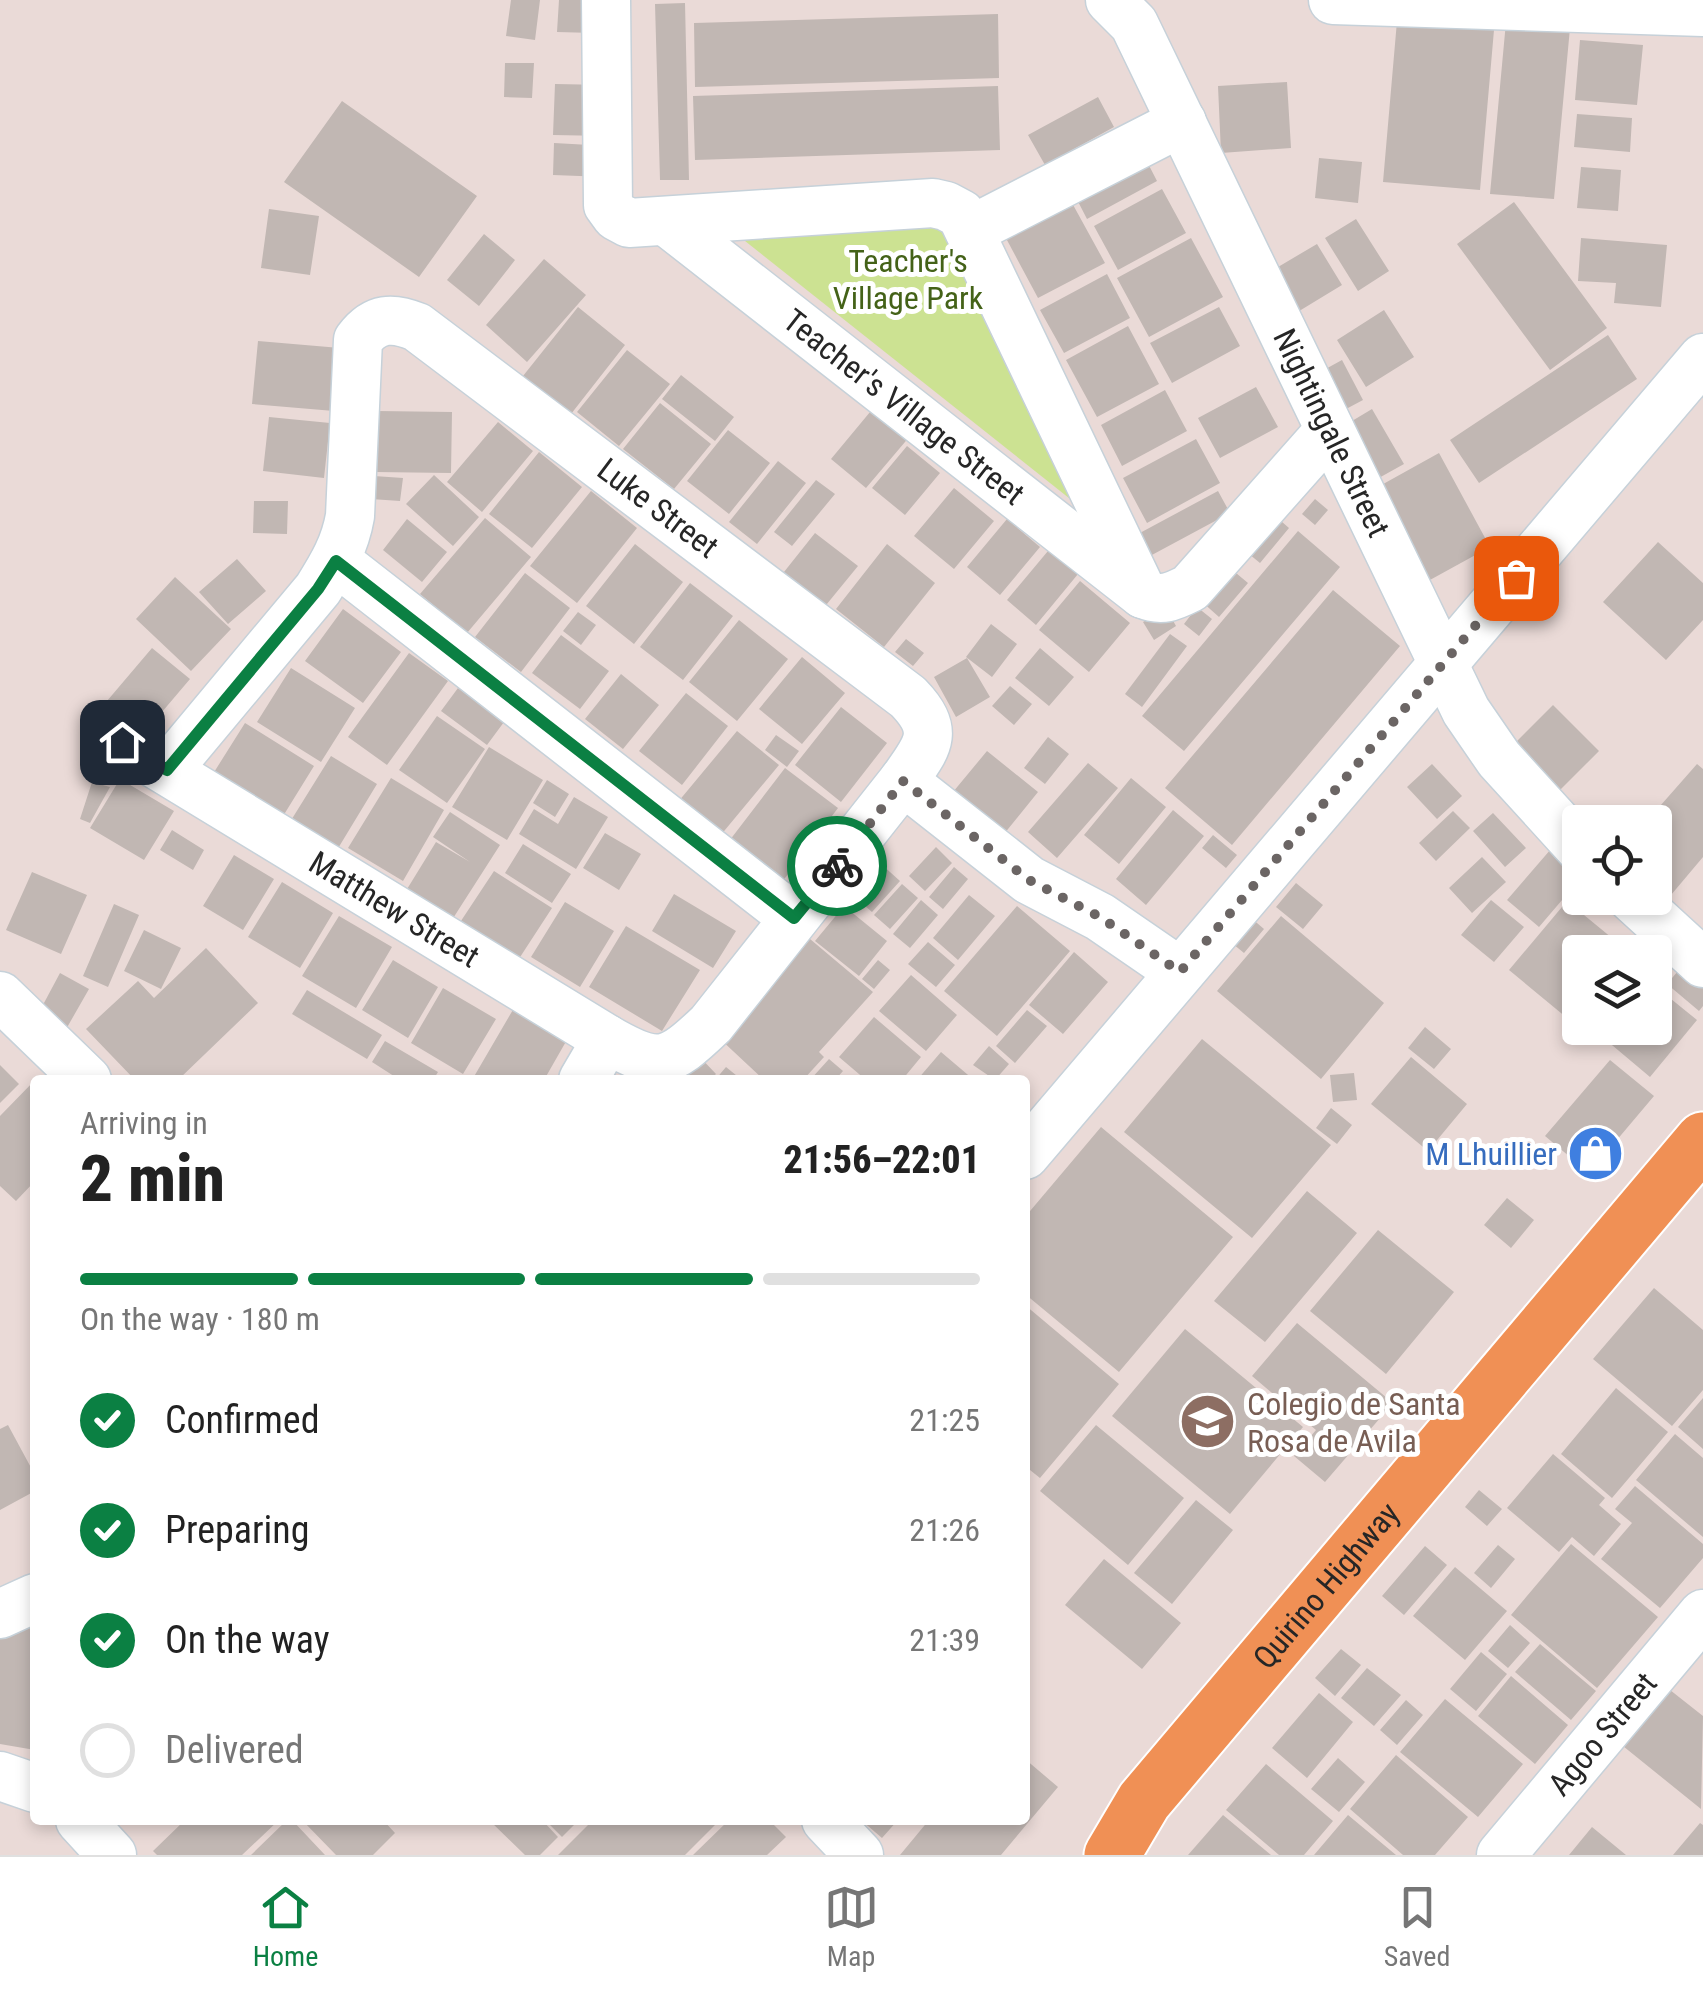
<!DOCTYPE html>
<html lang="en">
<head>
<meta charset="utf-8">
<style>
	:root { --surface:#fff; --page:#f2f2f2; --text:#222; --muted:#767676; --line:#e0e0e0; --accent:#0b8043 }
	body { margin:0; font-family:"Roboto Condensed",sans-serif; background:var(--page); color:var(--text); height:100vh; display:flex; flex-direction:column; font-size:38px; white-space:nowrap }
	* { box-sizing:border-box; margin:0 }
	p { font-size:32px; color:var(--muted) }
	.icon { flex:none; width:55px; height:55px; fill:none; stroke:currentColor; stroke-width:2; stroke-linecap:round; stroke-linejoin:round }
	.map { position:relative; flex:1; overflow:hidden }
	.details { position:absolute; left:30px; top:1075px; width:1000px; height:750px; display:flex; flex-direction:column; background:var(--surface); border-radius:10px; box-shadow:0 5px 15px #0003 }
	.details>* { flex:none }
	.fabs { position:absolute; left:1562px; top:805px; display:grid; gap:20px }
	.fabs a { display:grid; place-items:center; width:110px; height:110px; border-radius:10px; background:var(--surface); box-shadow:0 5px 15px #0003; font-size:50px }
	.pin { position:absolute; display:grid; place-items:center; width:85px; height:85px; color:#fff; margin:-42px; border-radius:20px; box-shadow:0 5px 15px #0006 }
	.courier { position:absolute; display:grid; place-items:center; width:100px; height:100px; margin:-50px; border:8px solid #0b8043; border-radius:50%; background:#fff; color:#222; box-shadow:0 2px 12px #0007 }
	.head em { font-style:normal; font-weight:800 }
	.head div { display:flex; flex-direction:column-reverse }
	.head { display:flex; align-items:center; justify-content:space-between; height:170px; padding:0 50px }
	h1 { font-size:65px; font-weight:800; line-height:75px }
	.bar { display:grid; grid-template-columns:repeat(4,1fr); gap:15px 10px; align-content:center; height:120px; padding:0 50px }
	.bar i { height:12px; border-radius:8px; background:var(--line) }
	.bar .active { background:var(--accent) }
	.bar p { grid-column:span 4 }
	ol { padding:0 50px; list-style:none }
	li { display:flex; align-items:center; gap:30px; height:110px }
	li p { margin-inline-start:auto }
	li .icon { padding:10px; border-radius:50%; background:var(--accent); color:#fff; stroke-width:4 }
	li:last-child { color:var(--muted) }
	li i { width:55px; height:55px; border:5px solid var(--line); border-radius:50% }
	.dock { display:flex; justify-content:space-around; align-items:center; height:140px; border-top:2px solid var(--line); background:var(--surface); font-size:28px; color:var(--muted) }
	.dock a { display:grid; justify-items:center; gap:5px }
	.dock .active { color:var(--accent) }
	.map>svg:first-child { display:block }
	.green { fill:#cce292 }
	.building { fill:#c1b7b3 }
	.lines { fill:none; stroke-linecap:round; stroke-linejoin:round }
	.minor-casing { stroke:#c6d1d9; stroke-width:51 }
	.major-casing { stroke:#fff; stroke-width:59 }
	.minor { stroke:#fff; stroke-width:48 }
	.major { stroke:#f09055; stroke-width:55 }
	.done { stroke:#6b6564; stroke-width:10; stroke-dasharray:0 18 }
	.route { stroke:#0b8043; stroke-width:12 }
	.labels { text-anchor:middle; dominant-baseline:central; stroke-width:10; stroke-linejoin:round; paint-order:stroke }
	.park-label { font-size:32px; fill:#446218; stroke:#fff }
	.street-label { font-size:32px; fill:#262626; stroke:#fff }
	.shop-label { font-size:32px; fill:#366cbe; stroke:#fff; text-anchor:end }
	.education-label { font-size:32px; fill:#785e54; stroke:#fff; text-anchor:start }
</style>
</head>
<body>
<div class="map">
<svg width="1703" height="1855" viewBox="0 0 1703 1855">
	<rect width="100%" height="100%" fill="#eadad7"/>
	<path class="green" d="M951 204 1108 529 740 237Z"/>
	<path class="building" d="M511 0H540L535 40 506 36Z
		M559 0H596L594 33 557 32Z
		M685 3 689 180H660L655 4Z
		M998 14 999 78 695 87 694 23Z
		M1397 21 1494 30 1480 190 1383 182Z
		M1506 22 1570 28 1554 199 1490 194Z
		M1580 40 1643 45 1637 105 1575 100Z
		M505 63H534L532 98 504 97Z
		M1287 82 1291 148 1221 153 1218 86Z
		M555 84 607 85 606 136 553 135Z
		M998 86 1000 150 695 160 693 96Z
		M1098 97 1114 127 1045 165 1028 135Z
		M342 101 477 196 419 277 284 182Z
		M1577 114 1632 118 1630 152 1574 147Z
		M554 143 608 146 606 177 553 175Z
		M1140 148 1157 181 1087 219 1070 186Z
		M1319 158 1362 162 1358 203 1315 198Z
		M1581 167 1621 170 1618 211 1577 208Z
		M1162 189 1186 233 1118 270 1094 226Z
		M1066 192 1105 263 1038 298 1000 227Z
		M1514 202 1607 328 1550 370 1457 244Z
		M269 209 319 216 310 275 261 268Z
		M1356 219 1389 271 1358 291 1325 238Z
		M484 234 515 260 479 306 447 280Z
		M1191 238 1223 297 1149 337 1117 278Z
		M1581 238 1667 245 1661 307 1614 303 1616 283 1578 281Z
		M1317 244 1342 285 1291 316 1266 274Z
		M544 259 586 295 527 362 486 325Z
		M1107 274 1130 318 1064 353 1040 310Z
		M578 307 625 345 571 414 523 376Z
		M1219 307 1240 346 1172 383 1150 343Z
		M1384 310 1414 357 1366 387 1337 340Z
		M1128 326 1159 384 1097 417 1066 360Z
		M1608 335 1637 379 1479 483 1450 440Z
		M258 341 340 348 334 411 252 404Z
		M627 350 670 384 619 446 577 412Z
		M1342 360 1363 400 1331 417 1311 377Z
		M681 375 734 417 715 441 662 399Z
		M1256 387 1278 427 1220 458 1198 418Z
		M1165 390 1187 431 1122 466 1101 425Z
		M880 400 916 429 866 488 831 459Z
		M660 403 711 444 674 489 623 449Z
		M1372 409 1404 464 1368 484 1337 430Z
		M377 411 452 412 451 473 375 472Z
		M269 417 330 423 324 478 263 471Z
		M498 422 533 451 482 512 447 482Z
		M728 430 770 463 729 514 687 481Z
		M1196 439 1220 483 1147 523 1123 478Z
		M907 446 940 473 905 515 872 488Z
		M539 452 582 487 532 548 489 514Z
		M1439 453 1490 547 1419 586 1367 493Z
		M778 461 806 483 757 544 729 522Z
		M434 475 479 517 453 546 406 504Z
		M374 476 403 478 400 501 371 499Z
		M816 480 835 494 792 546 774 532Z
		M954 488 994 521 954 569 914 536Z
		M591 491 637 528 577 603 530 566Z
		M1218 491 1230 513 1150 556 1138 534Z
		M1315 499 1328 510 1315 525 1302 514Z
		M254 501H288L287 534 253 533Z
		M1267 509 1289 528 1260 563 1238 545Z
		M485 518 531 557 467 633 420 594Z
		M407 519 447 552 422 582 383 550Z
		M1007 519 1040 547 1000 595 967 567Z
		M1298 531 1340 567 1184 751 1142 716Z
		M815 533 858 566 822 610 780 577Z
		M1063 533 1092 557 1036 625 1007 600Z
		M1658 542 1703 583V620L1666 660 1603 602Z
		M635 544 683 582 634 644 586 606Z
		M887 544 935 583 884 647 836 609Z
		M237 559 266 591 228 624 199 592Z
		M1230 568 1248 583 1219 617 1201 601Z
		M525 573 570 608 521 672 475 637Z
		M175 577 231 629 191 671 136 619Z
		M1080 581 1130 623 1089 672 1039 630Z
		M690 583 733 616 683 680 640 647Z
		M1333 590 1400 646 1232 845 1165 788Z
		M1197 607 1212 619 1199 636 1184 624Z
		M1166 608 1176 626 1154 640 1143 622Z
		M343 609 401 652 363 703 305 661Z
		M578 612 596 625 581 645 563 631Z
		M739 620 788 659 737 721 689 682Z
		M991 624 1017 644 992 677 966 657Z
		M1170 634 1187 646 1142 707 1125 694Z
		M561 635 609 671 580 709 532 673Z
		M906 639 924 653 913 666 895 652Z
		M152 648 190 679 145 732 107 701Z
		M1040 648 1074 677 1049 706 1015 678Z
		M409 653 448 681 387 765 348 737Z
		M802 657 845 693 802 744 759 709Z
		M967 658 990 697 956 717 934 677Z
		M291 668 355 708 321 762 257 722Z
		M621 674 659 705 623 749 585 719Z
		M1010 686 1032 704 1014 725 992 706Z
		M458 688 504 722 487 745 441 711Z
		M686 693 728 726 682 785 639 751Z
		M1553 705 1599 751 1559 791 1513 745Z
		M841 707 887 743 841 802 795 765Z
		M437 716 485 749 447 803 399 770Z
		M245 723 314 766 280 821 211 777Z
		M737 731 779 765 715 842 673 808Z
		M776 735 799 751 787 767 765 750Z
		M1048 737 1069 754 1045 784 1024 768Z
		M489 747 543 780 507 840 452 807Z
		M987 751 1038 792 1004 834 953 792Z
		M331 756 377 784 337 850 290 822Z
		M1088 763 1118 788 1057 858 1028 832Z
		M1432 764 1462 796 1437 819 1407 787Z
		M1697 764 1703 769V857L1671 895 1655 881V822H1646Z
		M785 768 838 808 776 890 723 849Z
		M391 778 444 810 403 881 348 848Z
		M1131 778 1166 807 1119 864 1084 835Z
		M120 779 174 811 144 860 90 828Z
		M547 780 569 794 555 817 533 803Z
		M92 782 110 787 90 823 80 819Z
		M574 797 608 817 576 869 519 834 534 809 558 824Z
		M1173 810 1204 836 1146 905 1116 879Z
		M1453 811 1470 828 1436 861 1419 843Z
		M450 812 500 845 450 923 404 894 436 842 470 862 433 837Z
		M1493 813 1526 848 1505 867 1473 831Z
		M172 830 204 850 193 870 160 850Z
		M605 833 641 854 619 890 583 868Z
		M1213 835 1237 855 1226 868 1202 848Z
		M523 844 571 874 552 903 505 873Z
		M936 847 952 863 925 891 909 876Z
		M1551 849 1580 873V879L1539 927 1507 900Z
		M234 855 274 879 243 930 203 906Z
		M871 855 900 881 872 912 842 886Z
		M1482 857 1506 882 1472 913 1449 888Z
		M954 867 968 879 943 909 929 897Z
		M494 871 552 908 511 971 453 933Z
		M32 872 87 895 61 954 6 930Z
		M282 882 333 913 300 968 248 937Z
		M1296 883 1323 905 1303 929 1276 907Z
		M902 884 918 898 890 929 874 915Z
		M674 894 736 931 713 968 652 931Z
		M969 895 995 916 958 960 933 938Z
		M921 900 938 915 910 948 893 934Z
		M1491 900 1524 927 1494 962 1461 935Z
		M1567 901 1629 952H1580V1028H1608L1596 1042 1509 970Z
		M565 902 614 931 580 987 531 957Z
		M114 904 139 915 108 987 83 976Z
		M844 906 887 941 859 976 815 941Z
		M1017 906 1070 951 997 1036 944 991Z
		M1243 911 1264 929 1244 953 1222 935Z
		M339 916 392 947 356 1008 302 976Z
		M1281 916 1384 1003 1321 1079 1217 991Z
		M626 926 700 970 662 1031 589 987Z
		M144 930 181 948 161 989 124 971Z
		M810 939 873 992 819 1052 824 1057 803 1080H764L718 1037 757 998 760 1001Z
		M928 942 955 965 936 987 908 964Z
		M206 948 258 1003 178 1080H135L86 1029 138 981 154 998Z
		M1074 952 1108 982 1063 1034 1029 1005Z
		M393 960 438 987 408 1038 362 1010Z
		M878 960 890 970 874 989 862 979Z
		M1683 965 1703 981V1006L1699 1011 1667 984Z
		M60 973 89 989 65 1031 37 1016Z
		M911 975 957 1015 926 1051 879 1011Z
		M1655 986 1697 1020 1650 1077 1606 1040 1617 1028H1655Z
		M443 988 496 1019 463 1074 411 1043Z
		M307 990 382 1035 367 1059 292 1014Z
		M514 1008 568 1038 544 1080H472Z
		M1027 1010 1047 1026 1015 1063 996 1046Z
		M874 1017 921 1057 902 1080H866L839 1057Z
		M1425 1027 1451 1049 1434 1069 1408 1048Z
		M1202 1039 1331 1145 1252 1238 1124 1132Z
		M385 1041 438 1072 433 1080H400L372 1062Z
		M989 1046 1009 1064 995 1080 973 1065Z
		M941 1052 974 1080H917Z
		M698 1055 716 1074 710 1080H672Z
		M1411 1057 1467 1104 1428 1151 1371 1104Z
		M829 1059 843 1071 835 1080H810Z
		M1610 1060 1654 1096 1589 1173 1545 1136Z
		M0 1065 19 1084 0 1103Z
		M726 1067 742 1080H715Z
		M1354 1073 1357 1100 1333 1102 1330 1075Z
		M35 1080V1181L16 1201 0 1186V1116Z
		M1331 1108 1352 1125 1337 1144 1316 1128Z
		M1101 1127 1233 1237 1119 1372 1025 1294V1217Z
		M1307 1191 1357 1233 1265 1342 1214 1301Z
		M1507 1198 1534 1220 1511 1248 1484 1225Z
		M1378 1230 1454 1292 1386 1374 1310 1311Z
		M1654 1288 1703 1330V1390L1672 1426 1593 1359Z
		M1025 1305 1119 1384 1040 1478 1025 1466Z
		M1297 1323 1393 1403 1325 1482 1294 1456 1316 1430 1252 1376Z
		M1185 1329 1303 1427 1230 1514 1112 1416Z
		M1616 1388 1668 1432 1612 1498 1561 1454Z
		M1703 1398V1449L1678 1427Z
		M8 1425 35 1475V1491L0 1510V1429Z
		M1096 1425 1184 1498 1128 1565 1040 1491Z
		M1675 1434 1703 1458V1537L1636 1480Z
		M1553 1454 1605 1498 1599 1505 1621 1524 1594 1556 1572 1537 1559 1552 1507 1508Z
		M1635 1486 1703 1544V1558L1660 1608 1601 1559 1632 1523 1615 1509Z
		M1479 1490 1502 1509 1487 1526 1465 1507Z
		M1196 1500 1233 1530 1172 1604 1134 1573Z
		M1571 1544 1658 1617 1597 1688 1511 1615Z
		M1498 1545 1515 1559 1491 1588 1474 1573Z
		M1425 1546 1447 1565 1404 1615 1382 1596Z
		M1104 1559 1181 1623 1142 1669 1065 1605Z
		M1455 1567 1507 1611 1465 1660 1413 1616Z
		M35 1602V1750L0 1744V1618Z
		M1510 1625 1530 1643 1508 1668 1488 1651Z
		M1540 1644 1596 1691 1571 1720 1515 1672Z
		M1341 1649 1361 1665 1335 1696 1315 1678Z
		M1481 1652 1507 1674 1476 1711 1450 1689Z
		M1367 1668 1401 1695 1374 1726 1341 1698Z
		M1511 1676 1568 1725 1535 1764 1478 1716Z
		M1665 1686 1703 1716 1701 1809 1618 1742Z
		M1319 1693 1353 1722 1307 1778 1272 1748Z
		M1445 1699 1523 1764 1478 1817 1400 1752Z
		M1406 1700 1423 1715 1397 1745 1380 1730Z
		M1396 1755 1468 1817 1435 1855H1403L1350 1809Z
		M1338 1758 1365 1782 1339 1812 1311 1789Z
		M1025 1759 1058 1787 1001 1855H900L929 1820H1025Z
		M1266 1764 1333 1821 1304 1855H1279L1226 1810Z
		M1223 1815 1271 1855H1188Z
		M1348 1815 1396 1855H1314Z
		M185 1820H279L242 1855H157L153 1851Z
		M287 1820H292L325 1855H251Z
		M302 1820H383L395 1833 373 1855H336Z
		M489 1820H542L558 1837 540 1855H525Z
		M545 1820H579L562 1837Z
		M593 1820H720L685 1855H558Z
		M729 1820H769L786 1837 767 1855H693Z
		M861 1820H898L882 1838Z
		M1700 1823 1703 1825V1855H1673Z
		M1592 1827 1626 1855H1569Z"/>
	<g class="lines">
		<defs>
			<g id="minor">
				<path d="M606 0 608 205 616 216 629 223 933 203 946 206 961 214 1143 594"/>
				<path id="s1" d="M1110 0 1134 24 1466 711 1499 759 1580 848"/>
				<path d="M1333 0 1703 12"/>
				<path id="s2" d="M666 221 1143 594C1162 602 1172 597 1190 588L1330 430"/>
				<path d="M971 230 1182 122"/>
				<path d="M336 561 794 918"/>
				<path id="s3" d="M121 743 607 1039C659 1069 668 1065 711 1024L903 781C927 747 942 732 908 697L417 327C393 317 375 317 358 340L350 516C345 545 333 565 318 589L167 770"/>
				<path d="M903 781 1029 880 1100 917 1180 972"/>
				<path d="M1632 898 1703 963"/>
				<path d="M0 996 87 1080"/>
				<path d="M583 1080 607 1039"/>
				<path d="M1025 1155 1703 358"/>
				<path d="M0 1614 35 1598"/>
				<path d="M0 1776 35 1788"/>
				<path d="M80 1820 112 1855"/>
				<path d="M826 1820 859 1855"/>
				<path id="s4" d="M1501 1855 1703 1614"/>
			</g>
			<g id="major">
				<path id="s5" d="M1112 1855 1144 1801 1703 1140"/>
			</g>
		</defs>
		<use href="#minor" class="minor-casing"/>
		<use href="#major" class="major-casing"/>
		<use href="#minor" class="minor"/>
		<use href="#major" class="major"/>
	</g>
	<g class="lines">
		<path class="done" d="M837 866 903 781 1029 880 1100 917 1180 972 1516 578"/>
		<path class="route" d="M122 742 167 770 318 589 336 561 794 918 837 866"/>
	</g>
	<defs>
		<symbol id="shop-disc" viewBox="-11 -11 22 22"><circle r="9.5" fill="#3f7fe0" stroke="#fff"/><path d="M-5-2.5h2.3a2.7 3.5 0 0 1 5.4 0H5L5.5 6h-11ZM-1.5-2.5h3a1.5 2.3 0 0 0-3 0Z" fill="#fff"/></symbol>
		<symbol id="school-disc" viewBox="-11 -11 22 22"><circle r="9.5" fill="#8d6e63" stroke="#fff"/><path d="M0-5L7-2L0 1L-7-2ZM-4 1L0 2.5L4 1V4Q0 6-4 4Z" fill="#fff"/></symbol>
	</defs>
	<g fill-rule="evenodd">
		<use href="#shop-disc" x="1564" y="1122" width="63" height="63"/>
		<use href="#school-disc" x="1176" y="1390" width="63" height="63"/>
	</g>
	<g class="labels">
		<g class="park-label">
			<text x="908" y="261">Teacher's<tspan x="908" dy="37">Village Park</tspan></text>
		</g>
		<g class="street-label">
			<text stroke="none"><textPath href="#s2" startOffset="302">Teacher's Village Street</textPath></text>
			<text stroke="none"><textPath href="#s1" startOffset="488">Nightingale Street</textPath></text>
			<text transform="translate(658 508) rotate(37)">Luke Street</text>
			<text stroke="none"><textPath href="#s3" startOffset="320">Matthew Street</textPath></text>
			<text stroke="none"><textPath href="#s5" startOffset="345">Quirino Highway</textPath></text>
			<text stroke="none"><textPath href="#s4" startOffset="158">Agoo Street</textPath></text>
		</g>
		<g class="shop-label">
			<text x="1557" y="1154">M Lhuillier</text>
		</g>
		<g class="education-label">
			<text x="1247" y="1404">Colegio de Santa<tspan x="1247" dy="37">Rosa de Avila</tspan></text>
		</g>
	</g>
</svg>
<div class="fabs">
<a><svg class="icon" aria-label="locate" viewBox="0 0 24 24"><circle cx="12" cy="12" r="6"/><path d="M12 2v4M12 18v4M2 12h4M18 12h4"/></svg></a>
<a><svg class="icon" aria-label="layers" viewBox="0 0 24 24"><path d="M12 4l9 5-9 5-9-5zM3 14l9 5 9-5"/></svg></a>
</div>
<div class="pin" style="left:1516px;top:578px;background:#ea580c"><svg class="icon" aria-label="bag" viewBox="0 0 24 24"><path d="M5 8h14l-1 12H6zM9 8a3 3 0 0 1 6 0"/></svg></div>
<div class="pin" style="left:122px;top:742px;background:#1f2937"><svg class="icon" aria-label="home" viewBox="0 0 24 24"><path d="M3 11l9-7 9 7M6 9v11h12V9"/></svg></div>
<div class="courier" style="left:837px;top:866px"><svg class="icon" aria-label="bike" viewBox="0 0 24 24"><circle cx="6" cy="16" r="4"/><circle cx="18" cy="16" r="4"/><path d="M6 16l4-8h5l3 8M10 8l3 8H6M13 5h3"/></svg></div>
<section class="details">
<div class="head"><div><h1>2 min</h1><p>Arriving in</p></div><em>21:56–22:01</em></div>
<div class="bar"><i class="active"></i><i class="active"></i><i class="active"></i><i></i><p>On the way · 180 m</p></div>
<ol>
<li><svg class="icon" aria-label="check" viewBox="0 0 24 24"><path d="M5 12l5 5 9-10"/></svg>Confirmed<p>21:25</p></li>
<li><svg class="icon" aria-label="check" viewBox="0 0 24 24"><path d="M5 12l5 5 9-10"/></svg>Preparing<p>21:26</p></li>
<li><svg class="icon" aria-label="check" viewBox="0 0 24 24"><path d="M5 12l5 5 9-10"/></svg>On the way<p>21:39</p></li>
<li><i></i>Delivered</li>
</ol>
</section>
</div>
<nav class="dock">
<a class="active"><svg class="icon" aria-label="home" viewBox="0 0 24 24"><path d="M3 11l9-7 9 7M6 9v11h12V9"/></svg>Home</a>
<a><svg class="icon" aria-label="map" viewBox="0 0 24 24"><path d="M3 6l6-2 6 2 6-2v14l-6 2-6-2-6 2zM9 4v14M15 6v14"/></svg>Map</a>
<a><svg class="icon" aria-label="saved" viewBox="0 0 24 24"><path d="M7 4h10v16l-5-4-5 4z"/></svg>Saved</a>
</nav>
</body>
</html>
